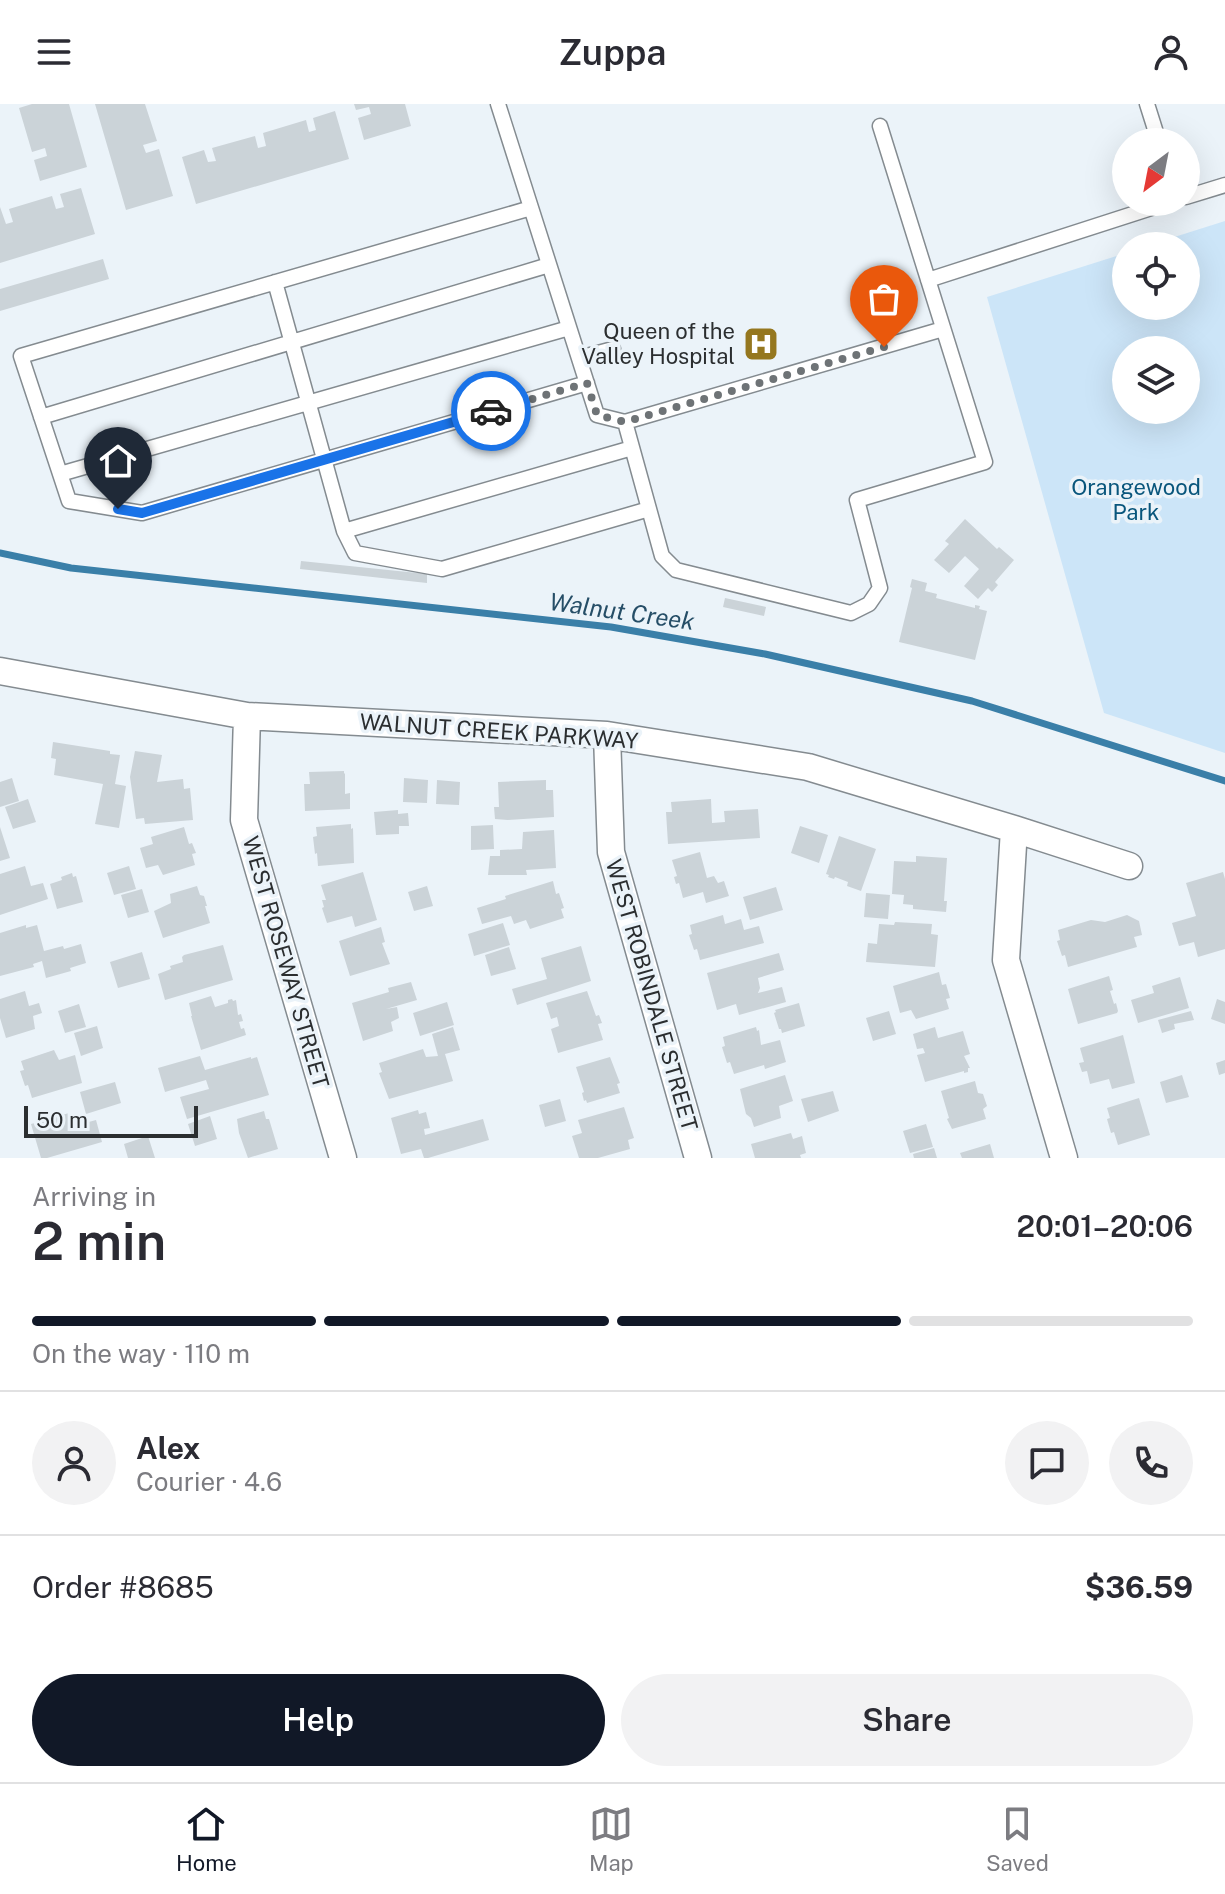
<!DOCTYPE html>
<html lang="en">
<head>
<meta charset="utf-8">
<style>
	:root { --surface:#fff; --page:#f2f2f3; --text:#2b2b33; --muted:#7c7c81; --line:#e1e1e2; --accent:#111827 }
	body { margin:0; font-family:"Public Sans",sans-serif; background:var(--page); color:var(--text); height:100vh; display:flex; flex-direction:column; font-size:30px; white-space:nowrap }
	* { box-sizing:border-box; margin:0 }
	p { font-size:26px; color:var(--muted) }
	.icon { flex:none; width:44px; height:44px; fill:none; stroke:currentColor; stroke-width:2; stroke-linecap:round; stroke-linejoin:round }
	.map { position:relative; height:1054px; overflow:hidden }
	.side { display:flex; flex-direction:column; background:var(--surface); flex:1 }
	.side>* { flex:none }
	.needle { width:52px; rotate:212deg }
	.fabs { position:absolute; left:1112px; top:24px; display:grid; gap:16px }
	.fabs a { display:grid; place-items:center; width:88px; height:88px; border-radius:50%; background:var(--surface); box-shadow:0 8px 32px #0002; font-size:40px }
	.scale { position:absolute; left:24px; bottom:20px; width:174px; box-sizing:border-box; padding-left:8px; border:4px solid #2b2e30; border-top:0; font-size:22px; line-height:28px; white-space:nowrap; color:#2b2e30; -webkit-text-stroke:6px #ebf3f9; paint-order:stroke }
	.pin { position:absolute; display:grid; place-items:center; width:68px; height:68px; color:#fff; margin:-82px -34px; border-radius:50% 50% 50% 0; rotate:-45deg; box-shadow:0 0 8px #0007 }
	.pin .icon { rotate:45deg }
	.courier { position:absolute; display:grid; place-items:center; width:80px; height:80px; margin:-40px; border:6px solid #1a73e8; border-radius:50%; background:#fff; color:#222; box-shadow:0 2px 10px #0007 }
	.summary em { font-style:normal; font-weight:600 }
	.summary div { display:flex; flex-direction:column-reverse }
	.summary { display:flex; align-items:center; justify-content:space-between; height:136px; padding:0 32px }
	h1 { font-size:52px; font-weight:600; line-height:60px }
	.bar { display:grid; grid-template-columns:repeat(4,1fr); gap:12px 8px; align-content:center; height:96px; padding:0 32px }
	.bar i { height:10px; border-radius:6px; background:var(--line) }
	.bar .selected { background:var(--accent) }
	.bar p { grid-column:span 4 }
	.line { display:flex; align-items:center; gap:20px; padding:0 32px; border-top:2px solid var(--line) }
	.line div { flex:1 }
	.round { display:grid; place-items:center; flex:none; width:84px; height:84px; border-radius:42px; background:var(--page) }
	.cta { display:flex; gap:16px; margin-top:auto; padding:16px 32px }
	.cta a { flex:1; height:92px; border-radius:48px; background:var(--accent); color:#fff; font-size:32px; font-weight:600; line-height:92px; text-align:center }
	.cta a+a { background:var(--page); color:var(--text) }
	header { display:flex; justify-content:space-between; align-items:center; height:104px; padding:0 32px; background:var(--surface); font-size:36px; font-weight:600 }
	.menu { display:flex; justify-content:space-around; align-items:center; height:112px; border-top:2px solid var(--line); background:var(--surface); font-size:22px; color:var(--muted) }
	.menu a { display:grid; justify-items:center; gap:4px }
	.menu .selected { color:var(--accent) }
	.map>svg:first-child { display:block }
	.green { fill:#cce5f8; fill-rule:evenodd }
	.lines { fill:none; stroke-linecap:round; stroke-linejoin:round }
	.stream { stroke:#3a7fa8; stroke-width:7 }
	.building { fill:#cbd3d8 }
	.service-casing { stroke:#848b90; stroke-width:17 }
	.minor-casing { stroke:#848b90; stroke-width:29 }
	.service { stroke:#fff; stroke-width:14 }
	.minor { stroke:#fff; stroke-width:26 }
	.done { stroke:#6e7376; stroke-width:8; stroke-dasharray:0 14.4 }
	.route { stroke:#1a73e8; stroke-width:10 }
	.labels { text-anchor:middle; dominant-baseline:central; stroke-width:7; stroke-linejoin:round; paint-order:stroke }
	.poi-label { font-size:22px; fill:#2b2e30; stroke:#ebf3f9; text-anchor:end }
	.park-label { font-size:22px; fill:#09567c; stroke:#ebf3f9 }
	.street-label { font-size:22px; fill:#2b2e30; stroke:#ebf3f9 }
	.water-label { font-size:24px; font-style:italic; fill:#264e67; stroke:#ebf3f9 }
</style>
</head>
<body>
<header><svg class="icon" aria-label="menu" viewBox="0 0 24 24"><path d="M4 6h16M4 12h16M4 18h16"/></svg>Zuppa<svg class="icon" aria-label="person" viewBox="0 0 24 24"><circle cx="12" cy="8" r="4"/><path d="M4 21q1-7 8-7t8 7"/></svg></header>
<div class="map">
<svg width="1225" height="1054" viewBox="0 0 1225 1054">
	<rect width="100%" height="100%" fill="#ebf3f9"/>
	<path class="green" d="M1225 117V649L1104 609 987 193 1126 149V202H1186V142H1146ZM1126 246H1186V306H1126Z"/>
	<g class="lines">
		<path class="stream" d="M0 449 71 464 611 523 765 550 972 597 1225 677"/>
	</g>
	<path class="building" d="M32 0H69L87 63 40 77 34 56 47 52 45 44 32 48 19 4Z
		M95 0H145L157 37 143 41 146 49 159 45 173 92 126 106Z
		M354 0H405L411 22 364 36 358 14 371 10 369 3 356 6Z
		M335 7 349 55 196 100 182 53 204 46 208 58 216 57 212 44 255 32 258 44 266 42 263 29 306 16 309 28 316 26 313 14Z
		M81 84 95 130 0 159V103L6 120 13 118 9 105 52 92 56 105 64 103 60 90Z
		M103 155 109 175 0 207V185Z
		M965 415 997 445 999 443 1014 456 995 478 998 481 992 488 988 484 978 495 964 482 979 465 965 452 949 469 934 456 949 440 945 437Z
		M301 457 427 470V479L300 465Z
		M912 475 927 479 925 487 937 490 936 494 975 504V501L980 502 979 505 987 507 975 556 899 538 912 484 910 483Z
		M725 494 766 503 764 512 723 503Z
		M53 638 110 647V650L120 651 115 680 126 682 119 724 95 720 103 680 54 671 56 655 51 654Z
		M135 647 162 651 157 678 183 675 184 685 190 684 193 716 145 720 144 714 136 715 130 673Z
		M344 667V670L345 669V690L350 689V705L305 707 304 680H310L309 668Z
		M12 674 19 697 0 703V678Z
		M404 674 428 676 427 699 403 698Z
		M437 676 460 678 459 701 436 700Z
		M546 676V686H553L554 713 508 716 495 715 494 703H499L498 678Z
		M28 695 36 718 13 725 5 703Z
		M711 695 712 719 725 718 724 707 758 705 760 734 668 740 666 708H672L671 698Z
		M398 706V710L408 709 409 722H399V730L376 731 374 708Z
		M351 720V725L353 724 354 759 318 762 317 749 315 750 313 733 317 732 316 723Z
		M493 721 494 745 471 746V722Z
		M800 722 828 731 819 759 791 749Z
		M0 723 10 754 0 757Z
		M184 723 189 740 192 739 196 749 192 750 195 761 163 771 158 761 146 764 140 744 153 740 151 733Z
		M554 726 556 764 526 766 527 771H488L490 752H500V746L522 745 523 728Z
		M839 732 876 745 861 787 847 782 848 778 835 773 834 775 828 773 829 771 826 770Z
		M700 748 707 774 714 772 718 779 724 777 729 792 706 799 703 788 683 794 679 779 676 780 674 773 677 772 672 756Z
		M916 752 947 754 944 797H947L946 808 913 805V801L903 800 904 791 892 790 894 757 916 758Z
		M25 762 31 782 43 779 48 795 0 811V770Z
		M129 762 136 785 114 791 107 769Z
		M363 768 377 816 355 823 352 812 327 819 322 804 324 803 322 796H326L321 781Z
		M1223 768 1225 775V845L1198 853 1194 838 1179 842 1172 819 1196 812 1186 779Z
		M72 769 73 773 76 772 83 798 57 805 50 780 62 776 61 773Z
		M553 777 556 790 559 789 564 804 561 805 564 814 530 825 526 816 514 820 511 812 482 820 477 804 506 795 505 792Z
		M197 782 200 791 204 792 207 802H205L210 819 163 834 154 807 171 799 170 790Z
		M427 782 433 802 414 807 408 788Z
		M776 783 783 806 750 816 743 793Z
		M142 785 149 808 128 814 121 791Z
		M866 789 890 791 888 815 864 813Z
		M723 811 725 820 741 815 744 826 759 822 764 839 700 856 697 845 694 846 689 831 692 830 690 821Z
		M1127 811 1139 817 1142 831 1134 833 1137 843 1068 863 1065 851 1062 852 1057 837 1060 836 1058 826 1091 816 1105 818Z
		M895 818 932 820 931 830 938 831 935 863 866 858 868 839 877 840 879 820 894 821Z
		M503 819 510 841 474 852 468 830Z
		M26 821V824L37 821 44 847 63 842 64 845 81 840 86 859 70 864 71 867 46 874 42 857 33 860 34 863 0 872V829Z
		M381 823 385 838 382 839 390 860 350 872 339 837Z
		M223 841 233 876 165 896 158 870 171 865 170 862 183 858 182 853 184 851Z
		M581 842 591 877 517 901 512 885 547 875 541 854Z
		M509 843 516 865 491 872 485 851Z
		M142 848 150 875 118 884 110 858Z
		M779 849 784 866 758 874 760 884 758 889 782 883 786 898 739 911 736 900 717 906 707 869Z
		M939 868 942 881 946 880 950 894 946 895 949 905 916 915 911 906 900 909 893 882Z
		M1109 872 1113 886 1110 887 1114 900 1116 899 1118 907 1117 909 1078 920 1068 885Z
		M1180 873 1189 904 1138 919 1131 896 1154 889 1152 882Z
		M411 878 417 896 386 905 397 903 399 914 391 918 393 927 363 937 352 899 389 888 388 884Z
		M25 887 29 902 39 899 42 909 33 912 35 925 6 934 0 914V895Z
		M587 887 596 912 599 911 602 919 598 920 603 936 558 949 551 925 559 922 557 913 551 915 546 899Z
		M211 892 215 903 228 899V896L232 895 233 897 236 896 238 911 241 910 243 917 239 918 241 925 244 924 246 931 201 946 191 912H192L189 899Z
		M1217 895 1225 898V920L1211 915Z
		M447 898 454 921 420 932 413 909Z
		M799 899 805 922 782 929 781 925H779L774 909 776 908 775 906Z
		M79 900 86 923 65 929 58 907Z
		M889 907 896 930 873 937 866 914Z
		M1191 907 1194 916 1174 920 1175 925 1162 929 1158 916Z
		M97 922 103 944 81 952 74 929Z
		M453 923 460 946 445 950 453 977 389 995 379 969 382 968 379 959 423 945 426 953 438 952 432 930Z
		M756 923 757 927 759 926 761 941 780 936 786 958 765 965 764 961 734 970 730 958 727 959 722 943 725 942 723 933Z
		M935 923 938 934 963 927 970 950 964 952 970 964H968V968L964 969V967L925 978 917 951 925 949 923 944 917 945 913 930Z
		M1123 931 1135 979 1112 985 1109 975 1090 980 1087 967 1082 968 1079 959 1084 958 1080 944Z
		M54 946 59 956 75 951 82 979 32 994 28 981 25 982 20 967 24 966 21 957Z
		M200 952 205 966 251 953V955L257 953 269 991 187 1015 180 993 209 985 206 976 165 988 158 964Z
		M610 953 620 979 617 980 620 989 587 999 586 996 584 997 582 989 584 988 576 963Z
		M1225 956V969L1219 971 1216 959Z
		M785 971 793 997 779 1002 781 1014 754 1023 751 1014 746 1010 740 985Z
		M1182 971 1189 993 1166 999 1160 978Z
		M975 977 978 989 983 990 987 1002 983 1005 986 1015 952 1025 947 1015 949 1014 941 987Z
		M115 978 121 999 86 1010 80 988Z
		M833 987 839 1007 808 1018 801 995Z
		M1139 994 1150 1031 1118 1041 1114 1028 1111 1029 1107 1015 1110 1014 1107 1004Z
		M560 995 566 1017 545 1023 539 1001Z
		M624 1003 634 1034 628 1036 630 1045 598 1054H579L572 1032 582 1029 578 1016Z
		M418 1006 419 1010 426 1008 430 1024 424 1025 425 1031 483 1015 489 1036 428 1054H424L421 1045 401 1050 391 1014Z
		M264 1007 266 1015H269L278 1045 248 1054 239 1029 237 1015Z
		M69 1009H72L74 1022 96 1016 102 1038 47 1054H41L31 1020Z
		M210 1012 217 1035 195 1042 188 1020Z
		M926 1020 933 1043 910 1049 903 1027Z
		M791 1029 793 1035 802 1032 806 1049 800 1051 801 1054H755L751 1040Z
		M148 1032 155 1054H128L124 1040Z
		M990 1040 994 1054H962L960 1049Z
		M934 1044 937 1054H914L913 1050Z"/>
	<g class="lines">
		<defs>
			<path id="service" d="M498 0 597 311 625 318 662 452 676 466 851 509 869 500 880 484 857 396 985 358 880 22
				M1147 0 1159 38
				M1186 93 1225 81
				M531 104 21 252 69 397 142 409 587 279
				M928 176 1170 98
				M275 178 344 427
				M579 254 613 245
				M41 313 549 161
				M625 318 943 225
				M632 344 344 427 355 449 442 465 649 405
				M60 370 569 224"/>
			<path id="minor" d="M0 567 247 612 607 631 808 663 1014 725 1129 762
				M247 612 244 716 343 1054
				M607 631 611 748 698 1054
				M1014 725 1006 856 1064 1054"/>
		</defs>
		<use href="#service" class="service-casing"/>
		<use href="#minor" class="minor-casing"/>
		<use href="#service" class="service"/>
		<use href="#minor" class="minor"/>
	</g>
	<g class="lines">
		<path class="done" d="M491 307 587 279 597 311 625 318 884 243"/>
		<path class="route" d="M118 405 142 409 491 307"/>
	</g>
	<defs>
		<symbol id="hospital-square" viewBox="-11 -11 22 22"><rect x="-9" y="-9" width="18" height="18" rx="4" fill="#95771f" stroke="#ebf3f9"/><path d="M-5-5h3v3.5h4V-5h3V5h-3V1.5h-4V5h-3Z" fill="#fff"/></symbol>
	</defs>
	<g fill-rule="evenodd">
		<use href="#hospital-square" x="741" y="220" width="40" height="40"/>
	</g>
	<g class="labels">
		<g class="poi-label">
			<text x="735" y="227">Queen of the<tspan x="735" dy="25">Valley Hospital</tspan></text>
		</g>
		<g class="park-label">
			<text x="1136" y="383">Orangewood<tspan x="1136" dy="25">Park</tspan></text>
		</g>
		<g class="street-label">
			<text transform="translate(499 627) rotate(4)">WALNUT CREEK PARKWAY</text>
			<text transform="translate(286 858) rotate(74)">WEST ROSEWAY STREET</text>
			<text transform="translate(652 891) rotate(74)">WEST ROBINDALE STREET</text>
		</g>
		<g class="water-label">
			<text transform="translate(622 507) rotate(8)">Walnut Creek</text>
		</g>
	</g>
</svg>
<div class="fabs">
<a><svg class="needle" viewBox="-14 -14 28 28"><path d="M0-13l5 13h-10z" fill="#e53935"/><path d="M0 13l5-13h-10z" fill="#7c7c81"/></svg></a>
<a><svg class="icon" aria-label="locate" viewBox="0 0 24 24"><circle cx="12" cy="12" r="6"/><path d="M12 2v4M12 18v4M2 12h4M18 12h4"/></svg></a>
<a><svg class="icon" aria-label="layers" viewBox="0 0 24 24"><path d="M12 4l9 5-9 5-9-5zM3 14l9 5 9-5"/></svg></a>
</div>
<div class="scale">50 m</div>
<div class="pin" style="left:884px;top:243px;background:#ea580c"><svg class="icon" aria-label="bag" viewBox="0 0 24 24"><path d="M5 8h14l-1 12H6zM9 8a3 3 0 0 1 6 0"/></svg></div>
<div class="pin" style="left:118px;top:405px;background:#1f2937"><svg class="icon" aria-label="home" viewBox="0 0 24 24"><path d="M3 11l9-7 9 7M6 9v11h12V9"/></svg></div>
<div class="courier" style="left:491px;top:307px"><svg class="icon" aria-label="car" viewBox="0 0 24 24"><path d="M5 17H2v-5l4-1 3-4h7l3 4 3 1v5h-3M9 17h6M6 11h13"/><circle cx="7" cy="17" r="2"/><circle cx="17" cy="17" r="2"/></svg></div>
</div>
<section class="side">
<div class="summary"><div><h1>2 min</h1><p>Arriving in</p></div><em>20:01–20:06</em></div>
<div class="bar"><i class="selected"></i><i class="selected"></i><i class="selected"></i><i></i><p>On the way · 110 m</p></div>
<div class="line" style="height:144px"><a class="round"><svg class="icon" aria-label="person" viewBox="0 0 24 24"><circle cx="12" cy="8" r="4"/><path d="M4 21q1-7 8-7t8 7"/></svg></a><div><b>Alex</b><p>Courier · 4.6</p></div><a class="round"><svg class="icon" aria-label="chat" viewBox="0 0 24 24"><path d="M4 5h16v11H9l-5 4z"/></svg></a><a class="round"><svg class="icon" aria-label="phone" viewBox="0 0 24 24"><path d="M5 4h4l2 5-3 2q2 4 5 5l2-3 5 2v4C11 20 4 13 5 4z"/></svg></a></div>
<div class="line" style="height:104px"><div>Order #8685</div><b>$36.59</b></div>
<div class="cta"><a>Help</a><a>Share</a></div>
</section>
<nav class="menu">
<a class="selected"><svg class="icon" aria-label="home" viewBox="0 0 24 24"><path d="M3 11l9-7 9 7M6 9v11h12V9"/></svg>Home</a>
<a><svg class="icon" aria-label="map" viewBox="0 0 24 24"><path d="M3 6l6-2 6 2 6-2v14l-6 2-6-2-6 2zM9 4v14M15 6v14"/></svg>Map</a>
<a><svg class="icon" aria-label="saved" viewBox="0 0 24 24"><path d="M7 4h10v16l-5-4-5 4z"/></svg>Saved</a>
</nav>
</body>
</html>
